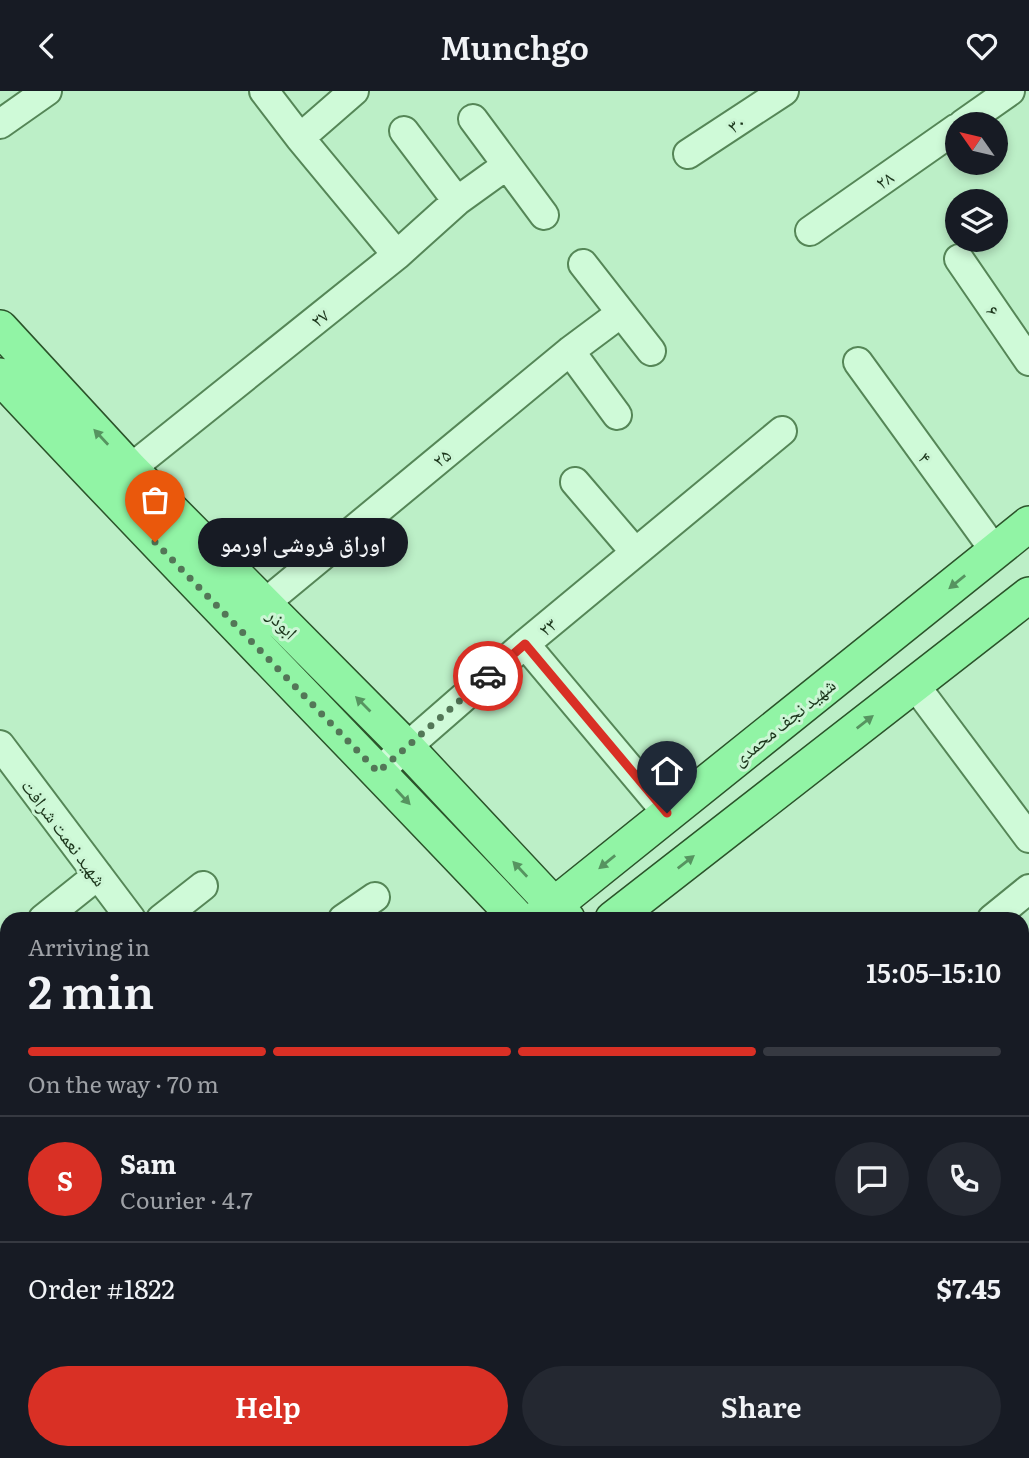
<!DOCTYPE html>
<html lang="en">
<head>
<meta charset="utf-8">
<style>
	:root { --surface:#171b24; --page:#242831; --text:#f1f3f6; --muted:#9ea1a6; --line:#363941; --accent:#d93025 }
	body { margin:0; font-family:Literata,"Noto Naskh Arabic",serif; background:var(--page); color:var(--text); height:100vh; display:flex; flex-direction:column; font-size:26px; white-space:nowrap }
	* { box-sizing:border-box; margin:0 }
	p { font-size:23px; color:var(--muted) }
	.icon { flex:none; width:38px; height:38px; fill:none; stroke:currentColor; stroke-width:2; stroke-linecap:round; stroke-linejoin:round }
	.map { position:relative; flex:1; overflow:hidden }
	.side { position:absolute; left:0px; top:821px; width:1029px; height:548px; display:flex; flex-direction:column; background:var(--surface); border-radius:21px 21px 0 0; box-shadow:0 4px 10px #0003 }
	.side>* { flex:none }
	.needle { width:46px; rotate:304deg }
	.fabs { position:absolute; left:945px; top:21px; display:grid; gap:14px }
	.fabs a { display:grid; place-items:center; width:63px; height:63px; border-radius:50%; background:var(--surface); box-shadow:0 4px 10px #0003; font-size:35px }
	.pin { position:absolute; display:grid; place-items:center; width:60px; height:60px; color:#fff; margin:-72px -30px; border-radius:50% 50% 50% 0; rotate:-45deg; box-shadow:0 0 7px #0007 }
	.pin .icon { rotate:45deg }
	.courier { position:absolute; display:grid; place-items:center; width:70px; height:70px; margin:-35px; border:5px solid #d93025; border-radius:50%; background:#fff; color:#222; box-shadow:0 2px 9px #0007 }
	.bubble { position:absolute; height:49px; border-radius:24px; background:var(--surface); box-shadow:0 4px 10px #0003; font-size:23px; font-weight:600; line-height:49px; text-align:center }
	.overview em { font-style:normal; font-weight:600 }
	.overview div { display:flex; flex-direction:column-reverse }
	.overview { display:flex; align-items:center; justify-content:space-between; height:119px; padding:0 28px }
	h1 { font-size:46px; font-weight:600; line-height:52px }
	.bar { display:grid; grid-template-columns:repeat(4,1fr); gap:10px 7px; align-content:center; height:84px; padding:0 28px }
	.bar i { height:9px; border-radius:5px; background:var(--line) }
	.bar .current { background:var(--accent) }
	.bar p { grid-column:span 4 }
	.line { display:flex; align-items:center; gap:18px; padding:0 28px; border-top:2px solid var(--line) }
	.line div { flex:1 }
	.round { display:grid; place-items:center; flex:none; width:74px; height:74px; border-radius:37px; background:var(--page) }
	.action { display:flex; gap:14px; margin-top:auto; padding:14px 28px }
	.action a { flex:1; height:80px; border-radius:42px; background:var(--accent); color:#fff; font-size:28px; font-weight:600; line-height:80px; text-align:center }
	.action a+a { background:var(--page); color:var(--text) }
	header { display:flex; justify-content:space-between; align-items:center; height:91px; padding:0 28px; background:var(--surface); font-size:32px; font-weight:600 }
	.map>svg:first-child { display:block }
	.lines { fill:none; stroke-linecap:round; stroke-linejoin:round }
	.minor-casing { stroke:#558657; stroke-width:32 }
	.major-casing { stroke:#2b532a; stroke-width:38 }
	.minor { stroke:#cffad8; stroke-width:28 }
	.major { stroke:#91f4a5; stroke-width:35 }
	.oneway { fill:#569460 }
	.done { stroke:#537657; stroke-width:7; stroke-dasharray:0 12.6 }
	.route { stroke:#d93025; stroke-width:9 }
	.labels { text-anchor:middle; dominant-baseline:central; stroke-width:6; stroke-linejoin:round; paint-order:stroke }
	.street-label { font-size:19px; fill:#1b351b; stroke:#ccf6d5 }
</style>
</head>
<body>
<header><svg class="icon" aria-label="back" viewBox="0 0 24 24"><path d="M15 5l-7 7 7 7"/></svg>Munchgo<svg class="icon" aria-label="heart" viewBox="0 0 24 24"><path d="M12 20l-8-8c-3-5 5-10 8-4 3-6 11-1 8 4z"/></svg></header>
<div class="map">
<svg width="1029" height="1367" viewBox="0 0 1029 1367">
	<rect width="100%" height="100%" fill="#bcefc7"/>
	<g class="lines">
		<defs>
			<path id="minor" d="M264 0 300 47 397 164
				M473 28 544 124
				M0 33 47 0
				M963 33 1010 0
				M404 40 457 110
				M300 47 354 0
				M688 63 784 0
				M810 140 957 37
				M959 168 1029 270
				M583 173 651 260
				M570 260 617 324
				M858 271 995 460
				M130 378 397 164 457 110 507 74
				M575 391 635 461
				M264 513 570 260 621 222
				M525 553 667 722
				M914 593 1029 747
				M0 654 131 828
				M378 681 525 553 782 340
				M43 828 98 784
				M161 828 203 795
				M343 828 375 806
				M992 828 1029 798
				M0 862 7 856
				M1022 1111 1029 1105
				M0 1355 7 1350
				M515 1362 519 1367
				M330 1367 338 1362
				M732 1367 738 1362
				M898 1367 903 1362"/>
			<path id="major" d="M0 237 130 378 406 656 567 828
				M0 285C170 468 346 646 518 828
				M537 828 1029 433
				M613 828 1029 504
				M0 1113 7 1111
				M0 1169 7 1167
				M1022 1308 1029 1316
				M1022 1358 1029 1365"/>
		</defs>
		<use href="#minor" class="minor-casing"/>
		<use href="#major" class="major-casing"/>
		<use href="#minor" class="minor"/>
		<use href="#major" class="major"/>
	</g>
	<defs><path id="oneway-solid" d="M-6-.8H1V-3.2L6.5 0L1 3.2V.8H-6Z" transform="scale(1.75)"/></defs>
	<g class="oneway">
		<use href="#oneway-solid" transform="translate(101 346) rotate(-133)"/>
		<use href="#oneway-solid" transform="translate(957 491) rotate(141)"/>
		<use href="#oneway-solid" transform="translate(363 613) rotate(-135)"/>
		<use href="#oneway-solid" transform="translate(865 631) rotate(-38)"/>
		<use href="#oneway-solid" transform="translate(403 706) rotate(47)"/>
		<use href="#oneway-solid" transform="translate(607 771) rotate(141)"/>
		<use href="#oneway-solid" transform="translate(686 771) rotate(-38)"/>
		<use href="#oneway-solid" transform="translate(520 778) rotate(-133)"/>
	</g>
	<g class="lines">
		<path class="done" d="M155 451 378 681 488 585"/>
		<path class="route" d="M488 585 525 553 667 722"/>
	</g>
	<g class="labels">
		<g class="street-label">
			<text transform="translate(736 32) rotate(-33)">۳۰</text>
			<text transform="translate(884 88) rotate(-35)">۲۸</text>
			<text transform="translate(994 219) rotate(56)">۶</text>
			<text transform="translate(319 226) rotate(-39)">۲۷</text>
			<text transform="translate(441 366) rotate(-40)">۲۵</text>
			<text transform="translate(926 366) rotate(54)">۴</text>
			<text transform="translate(283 532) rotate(45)">ابوذر</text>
			<text transform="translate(547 535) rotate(-40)">۲۳</text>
			<text transform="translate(783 630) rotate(-39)">شهید نجف محمدی</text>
			<text transform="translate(65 741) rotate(53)">شهید نعمت شرافت</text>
		</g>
	</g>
</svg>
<div class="fabs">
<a><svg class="needle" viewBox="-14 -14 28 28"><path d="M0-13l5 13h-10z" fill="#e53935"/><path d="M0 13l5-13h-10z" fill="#9ea1a6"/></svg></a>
<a><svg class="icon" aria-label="layers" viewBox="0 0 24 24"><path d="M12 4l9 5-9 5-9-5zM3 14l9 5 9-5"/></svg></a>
</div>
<div class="pin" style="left:155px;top:451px;background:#ea580c"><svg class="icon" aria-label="bag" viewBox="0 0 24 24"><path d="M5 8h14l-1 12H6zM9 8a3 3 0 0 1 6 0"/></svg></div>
<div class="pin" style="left:667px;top:722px;background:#1f2937"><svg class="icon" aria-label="home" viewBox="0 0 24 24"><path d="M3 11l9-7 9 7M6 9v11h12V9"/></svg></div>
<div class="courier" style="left:488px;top:585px"><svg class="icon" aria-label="car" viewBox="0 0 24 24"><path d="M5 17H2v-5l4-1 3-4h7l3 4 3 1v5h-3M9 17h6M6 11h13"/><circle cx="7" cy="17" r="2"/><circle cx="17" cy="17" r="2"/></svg></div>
<div class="bubble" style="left:198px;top:427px;width:210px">اوراق فروشی اورمو</div>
<section class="side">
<div class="overview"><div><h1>2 min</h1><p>Arriving in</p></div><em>15:05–15:10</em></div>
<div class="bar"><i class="current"></i><i class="current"></i><i class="current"></i><i></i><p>On the way · 70 m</p></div>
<div class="line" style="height:126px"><b class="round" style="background:var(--accent);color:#fff">S</b><div><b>Sam</b><p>Courier · 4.7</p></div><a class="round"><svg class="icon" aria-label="chat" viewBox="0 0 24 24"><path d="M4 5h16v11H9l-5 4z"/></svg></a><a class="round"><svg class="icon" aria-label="phone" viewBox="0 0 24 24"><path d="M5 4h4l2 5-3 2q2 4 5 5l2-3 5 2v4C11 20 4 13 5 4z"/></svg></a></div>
<div class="line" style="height:91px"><div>Order #1822</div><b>$7.45</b></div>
<div class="action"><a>Help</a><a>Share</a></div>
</section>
</div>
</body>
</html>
